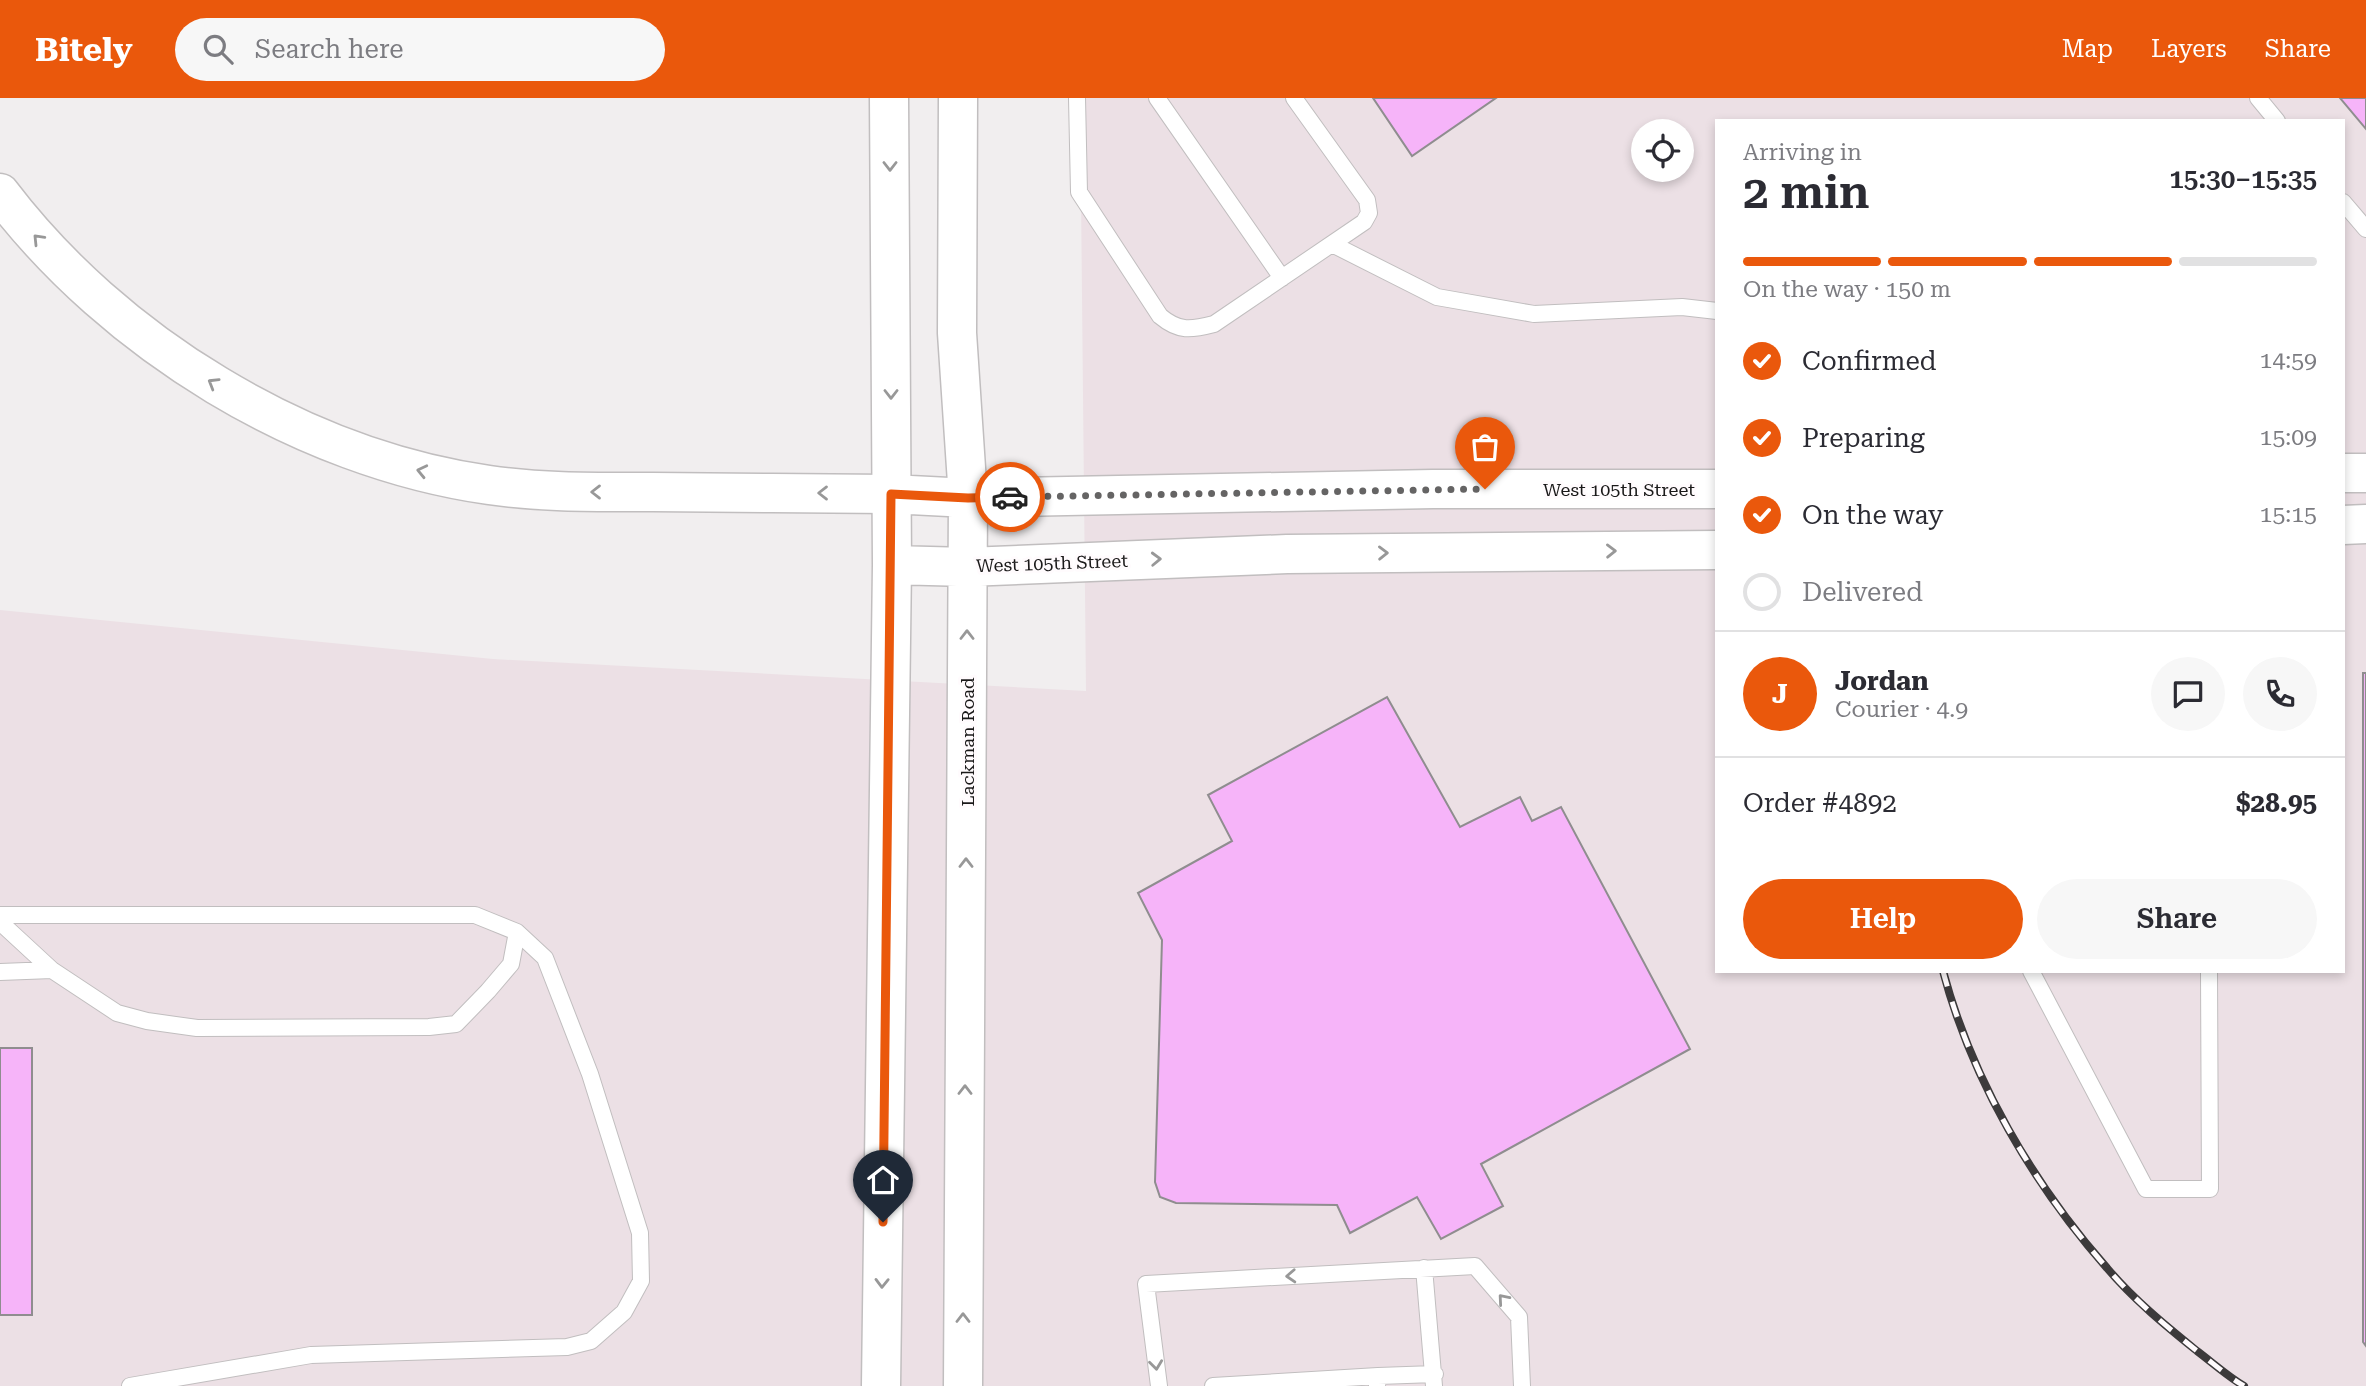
<!DOCTYPE html>
<html lang="en">
<head>
<meta charset="utf-8">
<style>
	:root { --surface:#fff; --page:#f7f7f7; --text:#2b2b33; --muted:#7c7c81; --line:#e1e1e2; --accent:#ea580c }
	body { margin:0; font-family:"Roboto Serif",serif; background:var(--page); color:var(--text); height:100vh; display:flex; flex-direction:column; font-size:26px; white-space:nowrap }
	* { box-sizing:border-box; margin:0 }
	p { font-size:23px; color:var(--muted) }
	.icon { flex:none; width:38px; height:38px; fill:none; stroke:currentColor; stroke-width:2; stroke-linecap:round; stroke-linejoin:round }
	.map { position:relative; flex:1; overflow:hidden }
	.details { position:absolute; left:1715px; top:21px; width:630px; height:854px; display:flex; flex-direction:column; background:var(--surface); border-radius:0px; box-shadow:0 4px 10px #0003 }
	.details>* { flex:none }
	.tools { position:absolute; left:1631px; top:21px; display:grid; gap:14px }
	.tools a { display:grid; place-items:center; width:63px; height:63px; border-radius:50%; background:var(--surface); box-shadow:0 4px 10px #0003; font-size:35px }
	.pin { position:absolute; display:grid; place-items:center; width:60px; height:60px; color:#fff; margin:-72px -30px; border-radius:50% 50% 50% 0; rotate:-45deg; box-shadow:0 0 7px #0007 }
	.pin .icon { rotate:45deg }
	.courier { position:absolute; display:grid; place-items:center; width:70px; height:70px; margin:-35px; border:5px solid #ea580c; border-radius:50%; background:#fff; color:#222; box-shadow:0 2px 9px #0007 }
	.overview em { font-style:normal; font-weight:600 }
	.overview div { display:flex; flex-direction:column-reverse }
	.overview { display:flex; align-items:center; justify-content:space-between; height:119px; padding:0 28px }
	h1 { font-size:46px; font-weight:600; line-height:52px }
	.bar { display:grid; grid-template-columns:repeat(4,1fr); gap:10px 7px; align-content:center; height:84px; padding:0 28px }
	.bar i { height:9px; border-radius:5px; background:var(--line) }
	.bar .current { background:var(--accent) }
	.bar p { grid-column:span 4 }
	.line { display:flex; align-items:center; gap:18px; padding:0 28px; border-top:2px solid var(--line) }
	.line div { flex:1 }
	.round { display:grid; place-items:center; flex:none; width:74px; height:74px; border-radius:37px; background:var(--page) }
	ol { padding:0 28px; list-style:none }
	li { display:flex; align-items:center; gap:21px; height:77px }
	li p { margin-inline-start:auto }
	li .icon { padding:7px; border-radius:50%; background:var(--accent); color:#fff; stroke-width:4 }
	li:last-child { color:var(--muted) }
	li i { width:38px; height:38px; border:4px solid var(--line); border-radius:50% }
	.action { display:flex; gap:14px; margin-top:auto; padding:14px 28px }
	.action a { flex:1; height:80px; border-radius:42px; background:var(--accent); color:#fff; font-size:28px; font-weight:600; line-height:80px; text-align:center }
	.action a+a { background:var(--page); color:var(--text) }
	header { display:flex; align-items:center; gap:42px; box-sizing:border-box; height:98px; padding:0 35px; background:var(--accent); color:#fff }
	header strong { font-size:33px }
	nav { display:flex; gap:38px; margin-inline-start:auto; font-size:24px }
	.search { width:490px; height:63px; background:var(--page); display:flex; align-items:center; gap:18px; box-sizing:border-box; padding:0 24px; border-radius:38px; color:var(--muted); font-size:26px }
	.map>svg:first-child { display:block }
	.built { fill:#ece0e5; fill-rule:evenodd }
	.building { fill:#f6b4f9; stroke:#8f8d8f; stroke-width:2 }
	.lines { fill:none; stroke-linecap:round; stroke-linejoin:round }
	.lane-casing { stroke:#c1bebf; stroke-width:18 }
	.secondary-casing { stroke:#c1bebf; stroke-width:41 }
	.highway-casing { stroke:#c1bebf; stroke-width:41 }
	.lane { stroke:#fff; stroke-width:16 }
	.secondary { stroke:#fff; stroke-width:38 }
	.highway { stroke:#fff; stroke-width:38 }
	.rail-casing { stroke:#3c3a3b; stroke-width:8 }
	.rail { stroke:#fffbfd; stroke-width:5; stroke-dasharray:16; stroke-linecap:butt }
	.oneway { stroke:#989898 }
	.done { stroke:#656464; stroke-width:7; stroke-dasharray:0 12.6 }
	.route { stroke:#ea580c; stroke-width:9 }
	.labels { text-anchor:middle; dominant-baseline:central; stroke-width:6; stroke-linejoin:round; paint-order:stroke }
	.street-label { font-size:18px; fill:#1a1919; stroke:#fffbfd }
</style>
</head>
<body>
<header>
<strong>Bitely</strong>
<div class="search"><svg class="icon" aria-label="search" viewBox="0 0 24 24"><circle cx="10" cy="10" r="6"/><path d="M15 15l6 6"/></svg>Search here</div>
<nav><a>Map</a><a>Layers</a><a>Share</a></nav>
</header>
<div class="map">
<svg width="2366" height="1288" viewBox="0 0 2366 1288">
	<rect width="100%" height="100%" fill="#f1eeef"/>
	<path class="built" d="M1080 0H2366V1288H0V512L493 561 1086 593ZM1717 23H2343V873H1717ZM1643 33H1682V72H1643Z"/>
	<path class="building" d="M1373 0H1496L1412 58Z
		M2340 0H2366V31Z
		M2363 575H2366V1248L2363 1244Z
		M1387 599 1460 729 1520 699 1532 723 1561 709 1690 951 1481 1066 1503 1108 1441 1141 1417 1099 1350 1135 1337 1107 1176 1105 1160 1099 1155 1084 1162 842 1138 795 1232 743 1208 697Z
		M0 950H32V1217H0Z"/>
	<g class="lines">
		<defs>
			<path id="lane" d="M1077 0 1079 94 1160 218C1179 234 1191 232 1214 226L1364 124 1369 115 1367 102 1294 0
				M1157 0 1282 180
				M2258 0 2277 23
				M2343 104 2366 131
				M1332 146 1437 199 1534 216 1682 209 1717 213
				M0 817H475L517 834 545 860 590 976 640 1135 641 1183 624 1214 591 1243 567 1249 311 1257 130 1288
				M0 824 52 872
				M2031 873 2146 1091H2210L2209 873
				M0 874 52 872 117 915 147 923 197 930 429 929 456 926 488 893 511 866 517 834
				M1424 1170 1434 1288
				M1378 1278 1435 1276
				M1159 1288 1146 1186 1475 1168 1519 1219 1522 1288
				M1213 1288 1378 1278 1377 1288"/>
			<path id="secondary" d="M958 0 957 235 968 400 963 1288
				M2343 375H2366
				M891 396 968 400 1433 391H1717
				M2343 427 2366 426
				M892 467 967 469 1287 456 1717 452
				M881 1288 892 467 889 0"/>
			<path id="highway" d="M0 95C114 245 301 360 489 387 543 395 598 394 653 394 732 395 812 395 891 396"/>
		</defs>
		<use href="#lane" class="lane-casing"/>
		<use href="#secondary" class="secondary-casing"/>
		<use href="#highway" class="highway-casing"/>
		<use href="#lane" class="lane"/>
		<use href="#secondary" class="secondary"/>
		<use href="#highway" class="highway"/>
		<defs>
			<path id="rail" d="M1943 873C1972 982 2033 1086 2107 1170 2133 1201 2166 1228 2197 1253 2213 1265 2227 1278 2244 1288"/>
		</defs>
		<use href="#rail" class="rail-casing"/>
		<use href="#rail" class="rail"/>
	</g>
	<defs><path id="oneway-chevron" d="M-2-3.5L2.5 0L-2 3.5" fill="none" stroke-width="1.6" stroke-linecap="round" stroke-linejoin="round" transform="scale(1.75)"/></defs>
	<g class="oneway">
		<use href="#oneway-chevron" transform="translate(890 68) rotate(90)"/>
		<use href="#oneway-chevron" transform="translate(38 141) rotate(-134)"/>
		<use href="#oneway-chevron" transform="translate(213 285) rotate(-149)"/>
		<use href="#oneway-chevron" transform="translate(891 296) rotate(90)"/>
		<use href="#oneway-chevron" transform="translate(422 373) rotate(-167)"/>
		<use href="#oneway-chevron" transform="translate(596 394) rotate(-180)"/>
		<use href="#oneway-chevron" transform="translate(823 395) rotate(-180)"/>
		<use href="#oneway-chevron" transform="translate(1611 453) rotate(-1)"/>
		<use href="#oneway-chevron" transform="translate(1383 455) rotate(-1)"/>
		<use href="#oneway-chevron" transform="translate(1156 461) rotate(-2)"/>
		<use href="#oneway-chevron" transform="translate(967 537) rotate(-90)"/>
		<use href="#oneway-chevron" transform="translate(966 765) rotate(-90)"/>
		<use href="#oneway-chevron" transform="translate(965 992) rotate(-90)"/>
		<use href="#oneway-chevron" transform="translate(1291 1178) rotate(177)"/>
		<use href="#oneway-chevron" transform="translate(882 1185) rotate(91)"/>
		<use href="#oneway-chevron" transform="translate(1503 1201) rotate(-131)"/>
		<use href="#oneway-chevron" transform="translate(963 1220) rotate(-90)"/>
		<use href="#oneway-chevron" transform="translate(1156 1267) rotate(83)"/>
	</g>
	<g class="lines">
		<path class="done" d="M1010 399 1485 391"/>
		<path class="route" d="M883 1124 891 396 968 400 1010 399"/>
	</g>
	<g class="labels">
		<g class="street-label">
			<text x="1619" y="391">West 105th Street</text>
			<text transform="translate(1052 465) rotate(-2)">West 105th Street</text>
			<text transform="translate(967 644) rotate(-90)">Lackman Road</text>
		</g>
	</g>
</svg>
<div class="tools">
<a><svg class="icon" aria-label="locate" viewBox="0 0 24 24"><circle cx="12" cy="12" r="6"/><path d="M12 2v4M12 18v4M2 12h4M18 12h4"/></svg></a>
</div>
<div class="pin" style="left:1485px;top:391px;background:#ea580c"><svg class="icon" aria-label="bag" viewBox="0 0 24 24"><path d="M5 8h14l-1 12H6zM9 8a3 3 0 0 1 6 0"/></svg></div>
<div class="pin" style="left:883px;top:1124px;background:#1f2937"><svg class="icon" aria-label="home" viewBox="0 0 24 24"><path d="M3 11l9-7 9 7M6 9v11h12V9"/></svg></div>
<div class="courier" style="left:1010px;top:399px"><svg class="icon" aria-label="car" viewBox="0 0 24 24"><path d="M5 17H2v-5l4-1 3-4h7l3 4 3 1v5h-3M9 17h6M6 11h13"/><circle cx="7" cy="17" r="2"/><circle cx="17" cy="17" r="2"/></svg></div>
<section class="details">
<div class="overview"><div><h1>2 min</h1><p>Arriving in</p></div><em>15:30–15:35</em></div>
<div class="bar"><i class="current"></i><i class="current"></i><i class="current"></i><i></i><p>On the way · 150 m</p></div>
<ol>
<li><svg class="icon" aria-label="check" viewBox="0 0 24 24"><path d="M5 12l5 5 9-10"/></svg>Confirmed<p>14:59</p></li>
<li><svg class="icon" aria-label="check" viewBox="0 0 24 24"><path d="M5 12l5 5 9-10"/></svg>Preparing<p>15:09</p></li>
<li><svg class="icon" aria-label="check" viewBox="0 0 24 24"><path d="M5 12l5 5 9-10"/></svg>On the way<p>15:15</p></li>
<li><i></i>Delivered</li>
</ol>
<div class="line" style="height:126px"><b class="round" style="background:var(--accent);color:#fff">J</b><div><b>Jordan</b><p>Courier · 4.9</p></div><a class="round"><svg class="icon" aria-label="chat" viewBox="0 0 24 24"><path d="M4 5h16v11H9l-5 4z"/></svg></a><a class="round"><svg class="icon" aria-label="phone" viewBox="0 0 24 24"><path d="M5 4h4l2 5-3 2q2 4 5 5l2-3 5 2v4C11 20 4 13 5 4z"/></svg></a></div>
<div class="line" style="height:91px"><div>Order #4892</div><b>$28.95</b></div>
<div class="action"><a>Help</a><a>Share</a></div>
</section>
</div>
</body>
</html>
